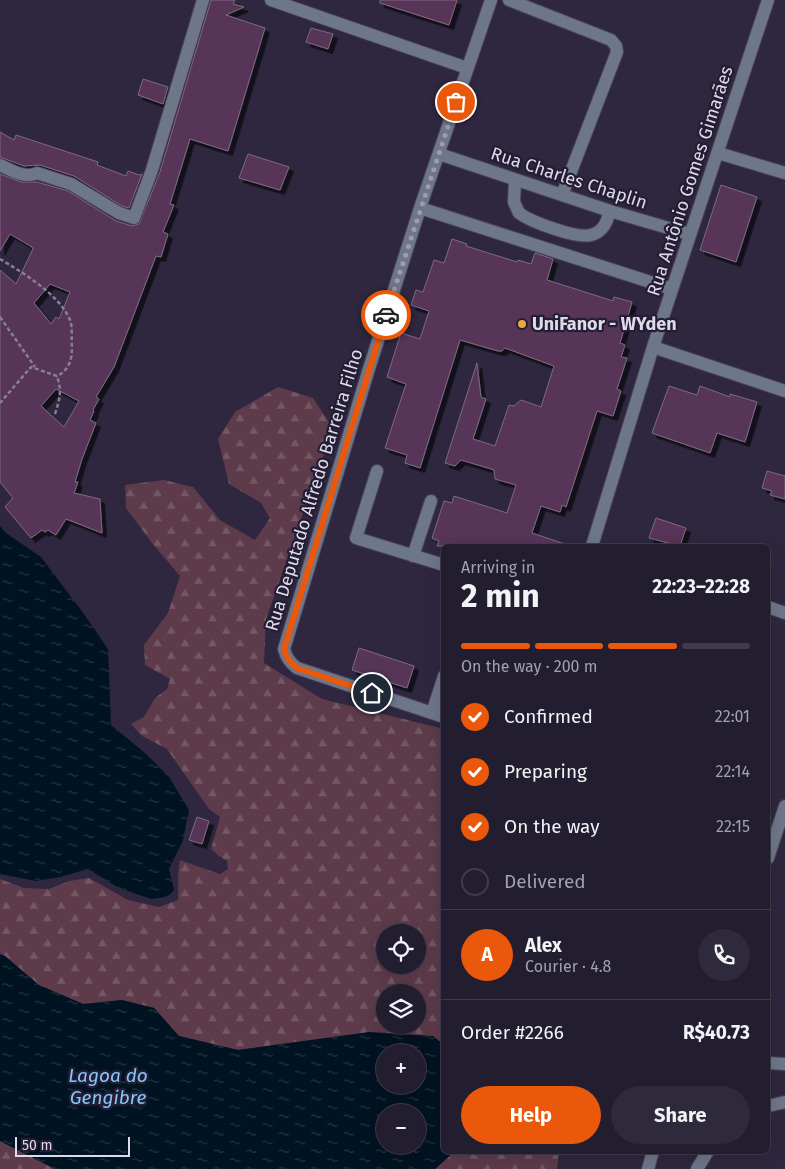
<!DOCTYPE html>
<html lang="en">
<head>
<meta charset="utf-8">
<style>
	:root { --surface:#221d2f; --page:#2e2a3b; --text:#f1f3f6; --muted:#a2a2aa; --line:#3f3b4b; --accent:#ea580c }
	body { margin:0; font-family:"Fira Sans",sans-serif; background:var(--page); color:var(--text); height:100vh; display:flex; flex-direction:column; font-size:19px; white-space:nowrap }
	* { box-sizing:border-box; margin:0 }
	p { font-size:16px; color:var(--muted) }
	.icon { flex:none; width:28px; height:28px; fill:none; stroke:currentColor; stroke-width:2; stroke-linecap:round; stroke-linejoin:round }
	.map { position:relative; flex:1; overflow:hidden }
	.drawer { position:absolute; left:441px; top:544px; width:329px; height:610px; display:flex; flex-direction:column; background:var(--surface); border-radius:8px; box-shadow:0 5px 20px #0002,0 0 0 1px var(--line) }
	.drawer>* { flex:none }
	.fabs { position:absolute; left:376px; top:924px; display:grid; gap:10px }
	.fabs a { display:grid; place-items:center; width:50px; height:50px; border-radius:50%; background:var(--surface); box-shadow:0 5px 20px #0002,0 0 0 1px var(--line); font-size:25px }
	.scale { position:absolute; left:15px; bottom:12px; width:115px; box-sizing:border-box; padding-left:5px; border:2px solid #dedaea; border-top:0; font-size:14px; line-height:18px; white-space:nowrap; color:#dedaea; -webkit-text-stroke:4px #241e35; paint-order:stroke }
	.pin { position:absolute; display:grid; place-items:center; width:42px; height:42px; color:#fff; margin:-21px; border:2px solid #fff; border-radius:50%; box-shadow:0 1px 5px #0007 }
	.courier { position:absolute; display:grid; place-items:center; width:50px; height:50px; margin:-25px; border:4px solid #ea580c; border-radius:50%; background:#fff; color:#222; box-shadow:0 1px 6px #0007 }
	.headline em { font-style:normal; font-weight:700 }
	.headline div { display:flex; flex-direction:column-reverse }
	.headline { display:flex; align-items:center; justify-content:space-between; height:85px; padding:0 20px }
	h1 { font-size:32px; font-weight:700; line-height:38px }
	.bar { display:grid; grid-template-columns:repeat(4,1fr); gap:8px 5px; align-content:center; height:60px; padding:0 20px }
	.bar i { height:6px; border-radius:4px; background:var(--line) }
	.bar .selected { background:var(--accent) }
	.bar p { grid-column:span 4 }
	.line { display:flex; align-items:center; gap:12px; padding:0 20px; border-top:1px solid var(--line) }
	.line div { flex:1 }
	.round { display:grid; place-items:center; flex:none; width:52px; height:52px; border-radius:26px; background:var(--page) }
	ol { padding:0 20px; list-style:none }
	li { display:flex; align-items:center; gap:15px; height:55px }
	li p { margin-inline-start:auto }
	li .icon { padding:5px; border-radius:50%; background:var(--accent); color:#fff; stroke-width:4 }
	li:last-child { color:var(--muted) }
	li i { width:28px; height:28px; border:2px solid var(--line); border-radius:50% }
	.button { display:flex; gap:10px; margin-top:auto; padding:10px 20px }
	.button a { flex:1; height:58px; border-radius:30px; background:var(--accent); color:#fff; font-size:20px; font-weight:700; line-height:58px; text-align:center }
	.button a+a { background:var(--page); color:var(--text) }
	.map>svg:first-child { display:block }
	.forest { fill:url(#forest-firs); fill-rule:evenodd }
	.water { fill:url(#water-ripples); fill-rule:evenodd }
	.building { fill:#563659; stroke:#7e6980; fill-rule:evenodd; filter:url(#shadow) }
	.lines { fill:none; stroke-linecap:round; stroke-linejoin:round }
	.minor-casing { stroke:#4a445a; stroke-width:14 }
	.path { stroke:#868094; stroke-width:2.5; stroke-dasharray:4 2.5; stroke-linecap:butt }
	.minor { stroke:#6e768a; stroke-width:12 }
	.done { stroke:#a09bae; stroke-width:5; stroke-dasharray:0 9 }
	.route { stroke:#ea580c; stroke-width:6 }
	.poi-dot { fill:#eea73c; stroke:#241e35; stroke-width:2 }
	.labels { text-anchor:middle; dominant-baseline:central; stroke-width:4.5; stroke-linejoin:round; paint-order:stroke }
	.street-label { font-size:18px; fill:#dedaea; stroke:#241e35 }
	.poi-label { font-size:18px; font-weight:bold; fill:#dedaea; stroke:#241e35; text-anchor:start }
	.water-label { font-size:19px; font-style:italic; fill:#81c7fa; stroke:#241e35 }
</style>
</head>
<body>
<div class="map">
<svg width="785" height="1169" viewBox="0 0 785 1169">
	<defs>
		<pattern id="forest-firs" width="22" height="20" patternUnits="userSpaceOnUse" patternTransform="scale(1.25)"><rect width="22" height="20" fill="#5d3b4a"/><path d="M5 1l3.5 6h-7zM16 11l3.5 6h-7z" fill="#745764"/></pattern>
		<pattern id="water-ripples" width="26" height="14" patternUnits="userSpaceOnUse" patternTransform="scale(1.25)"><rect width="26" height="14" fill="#001322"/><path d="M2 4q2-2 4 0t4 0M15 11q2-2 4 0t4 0" fill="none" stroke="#253542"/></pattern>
		<filter id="shadow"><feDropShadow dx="4.5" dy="4.5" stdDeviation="0" flood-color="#0009"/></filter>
	</defs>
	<rect width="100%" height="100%" fill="#2e273f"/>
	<path class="forest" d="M278 387 313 398 333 428 266 619 264 663 322 699 444 729V1045L433 1036 297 1042 238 1050 179 1036 154 1008 122 1000 83 1004 39 985 5 956 0 954V879L24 888 49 889 69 881 89 878 128 900 159 907 178 900C179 886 177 874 180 860L220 874 228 869 227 861 219 856 211 849 220 817 209 809 167 749 142 736 131 724 144 717 155 698 167 689 170 679 145 665 144 645 168 613 180 576 152 543 126 508 125 485 164 480 193 487 220 520 255 540 270 518 261 503 229 484 218 439 235 412ZM385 932H418V965H385ZM385 992H418V1025H385Z
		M0 1141 51 1167 55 1169H0Z
		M455 1151H559L557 1169H435Z"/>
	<path class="water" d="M0 526 6 533 41 557 84 614 108 649 111 725 145 753 169 777 189 810 183 840 169 869 174 890 167 897 151 899 119 888 88 869 60 877 36 881 0 874Z
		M0 954 5 956 39 985 83 1004 122 1000 154 1008 179 1036 238 1050 369 1032 433 1036 444 1045V1151H455L435 1169H55L51 1167 0 1141ZM385 1052H418V1085H385ZM385 1112H418V1145H385Z"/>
	<path class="building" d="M211 0H235L233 4 244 7 226 15 265 28 228 151 190 139 170 204 174 205 163 232 168 234 161 257 156 256 114 367 96 397 99 399 93 410 94 411 90 420 96 423 82 459 75 482H78L74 493 100 499 102 533 66 519 56 535 48 530 45 532 42 530 31 538 5 507 13 498 0 482V270L16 284 33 249 32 247 10 234 0 251V174L21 182H37L68 191 116 221 132 226 139 224 160 172ZM50 284 70 292 59 319 56 317 51 324 34 303ZM56 389 79 401 64 427 41 406Z
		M380 0H457L449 25 380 3Z
		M311 28 333 34 328 49 306 42Z
		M143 79 168 87 163 104 138 95Z
		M0 132 14 140 16 135 98 162 97 165 126 176 128 171 139 175 142 174 129 208 122 206 74 176 40 165 24 166 0 157Z
		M248 154 289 167 280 190 239 178Z
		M721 185 757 197 736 262 700 250Z
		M452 239 467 244 466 246 517 262 518 260 531 264 535 253 553 259 547 280 613 301 614 297 632 302 620 343 625 345 621 357 627 358 617 389 621 391 613 416 597 411 566 507 562 505 560 512 541 506 532 533 565 544V546H437L439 541 432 538 444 501 452 503 454 496 507 513 516 485 495 479 494 470 488 468 461 460 455 466 445 463 477 363 481 397 486 399 473 439 495 446 509 405 514 406 521 400 541 407 554 366 505 348 502 351H498L460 340 420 468 405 463 407 455 385 448 406 384 387 377 401 333 420 339 429 311 411 305 416 290 423 292 434 260 444 263Z
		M669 386 697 395 700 386 730 397V394L757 402 745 442 717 433 710 453 652 433Z
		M767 471 785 476V499L770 495 772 491 762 488Z
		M656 518 686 528 680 546 649 538Z
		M359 648 414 666 407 688 352 670Z
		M197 817 209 821 202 844 189 840Z"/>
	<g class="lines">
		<defs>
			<path id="minor" d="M271 0 467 68
				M509 0 611 40 616 46 617 52 562 195
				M718 153 785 173
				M439 154 610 211 689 234
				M0 165C11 170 25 179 37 173L71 184 119 213 134 218 152 170 203 0
				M515 180 514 202 519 213C531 222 577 239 591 235 603 232 607 222 610 211
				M420 208 672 289
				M653 347 785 391
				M377 471 356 538 444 565
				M592 546 653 347 768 0
				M413 556 431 501
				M768 607 785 613
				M432 713 444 676
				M444 717 297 668C290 663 286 657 284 649L368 372 420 208 491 0
				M768 858 785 806
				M768 1063 785 1064
				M768 1106 785 1102
				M648 1169 653 1151
				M697 1169 708 1151"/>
		</defs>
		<use href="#minor" class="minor-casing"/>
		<path class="path" d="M0 259C22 272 60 295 70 320 73 327 71 339 72 347 72 360 69 370 57 376L31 367 0 403
			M0 317 35 367
			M55 414C60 398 62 392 57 376"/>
		<use href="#minor" class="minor"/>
	</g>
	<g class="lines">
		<path class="done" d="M386 315 456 102"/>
		<path class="route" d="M372 693 297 668C290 663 286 657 284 649L386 315"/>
	</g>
	<circle class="poi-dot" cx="522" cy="324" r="5"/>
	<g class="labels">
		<g class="street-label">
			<text transform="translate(569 178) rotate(18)">Rua Charles Chaplin</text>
			<text transform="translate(690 181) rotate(-72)">Rua Antônio Gomes Gimarães</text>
			<text transform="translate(314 490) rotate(-73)">Rua Deputado Alfredo Barreira Filho</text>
		</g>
		<g class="poi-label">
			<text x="532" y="324">UniFanor - WYden</text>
		</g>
		<g class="water-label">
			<text x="108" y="1075">Lagoa do<tspan x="108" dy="22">Gengibre</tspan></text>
		</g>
	</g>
</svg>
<div class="fabs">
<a><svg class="icon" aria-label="locate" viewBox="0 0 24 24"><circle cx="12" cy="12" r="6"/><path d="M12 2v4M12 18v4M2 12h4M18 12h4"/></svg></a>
<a><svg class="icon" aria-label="layers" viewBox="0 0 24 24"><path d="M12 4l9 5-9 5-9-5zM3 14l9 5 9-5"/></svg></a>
<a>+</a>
<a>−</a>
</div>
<div class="scale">50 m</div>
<div class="pin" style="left:456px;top:102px;background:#ea580c"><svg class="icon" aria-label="bag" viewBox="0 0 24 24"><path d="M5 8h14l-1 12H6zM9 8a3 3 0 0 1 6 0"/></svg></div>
<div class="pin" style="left:372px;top:693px;background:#1f2937"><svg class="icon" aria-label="home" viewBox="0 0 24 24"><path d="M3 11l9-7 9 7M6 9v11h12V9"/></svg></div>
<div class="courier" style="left:386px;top:315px"><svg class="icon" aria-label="car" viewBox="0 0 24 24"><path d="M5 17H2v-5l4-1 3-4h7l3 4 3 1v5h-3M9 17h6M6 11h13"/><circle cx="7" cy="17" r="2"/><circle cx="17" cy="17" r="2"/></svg></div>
<section class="drawer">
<div class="headline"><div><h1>2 min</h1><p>Arriving in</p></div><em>22:23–22:28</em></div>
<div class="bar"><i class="selected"></i><i class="selected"></i><i class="selected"></i><i></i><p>On the way · 200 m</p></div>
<ol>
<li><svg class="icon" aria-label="check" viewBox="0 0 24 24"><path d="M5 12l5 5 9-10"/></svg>Confirmed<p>22:01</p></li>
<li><svg class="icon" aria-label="check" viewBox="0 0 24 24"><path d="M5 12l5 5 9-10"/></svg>Preparing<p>22:14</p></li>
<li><svg class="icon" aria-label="check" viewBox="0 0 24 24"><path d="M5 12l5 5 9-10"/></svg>On the way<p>22:15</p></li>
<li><i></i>Delivered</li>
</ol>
<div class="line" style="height:90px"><b class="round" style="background:var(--accent);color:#fff">A</b><div><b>Alex</b><p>Courier · 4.8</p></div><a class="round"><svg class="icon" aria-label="phone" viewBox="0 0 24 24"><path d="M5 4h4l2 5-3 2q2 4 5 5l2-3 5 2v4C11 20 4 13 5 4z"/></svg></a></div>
<div class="line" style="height:65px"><div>Order #2266</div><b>R$40.73</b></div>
<div class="button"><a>Help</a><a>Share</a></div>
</section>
</div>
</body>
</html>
